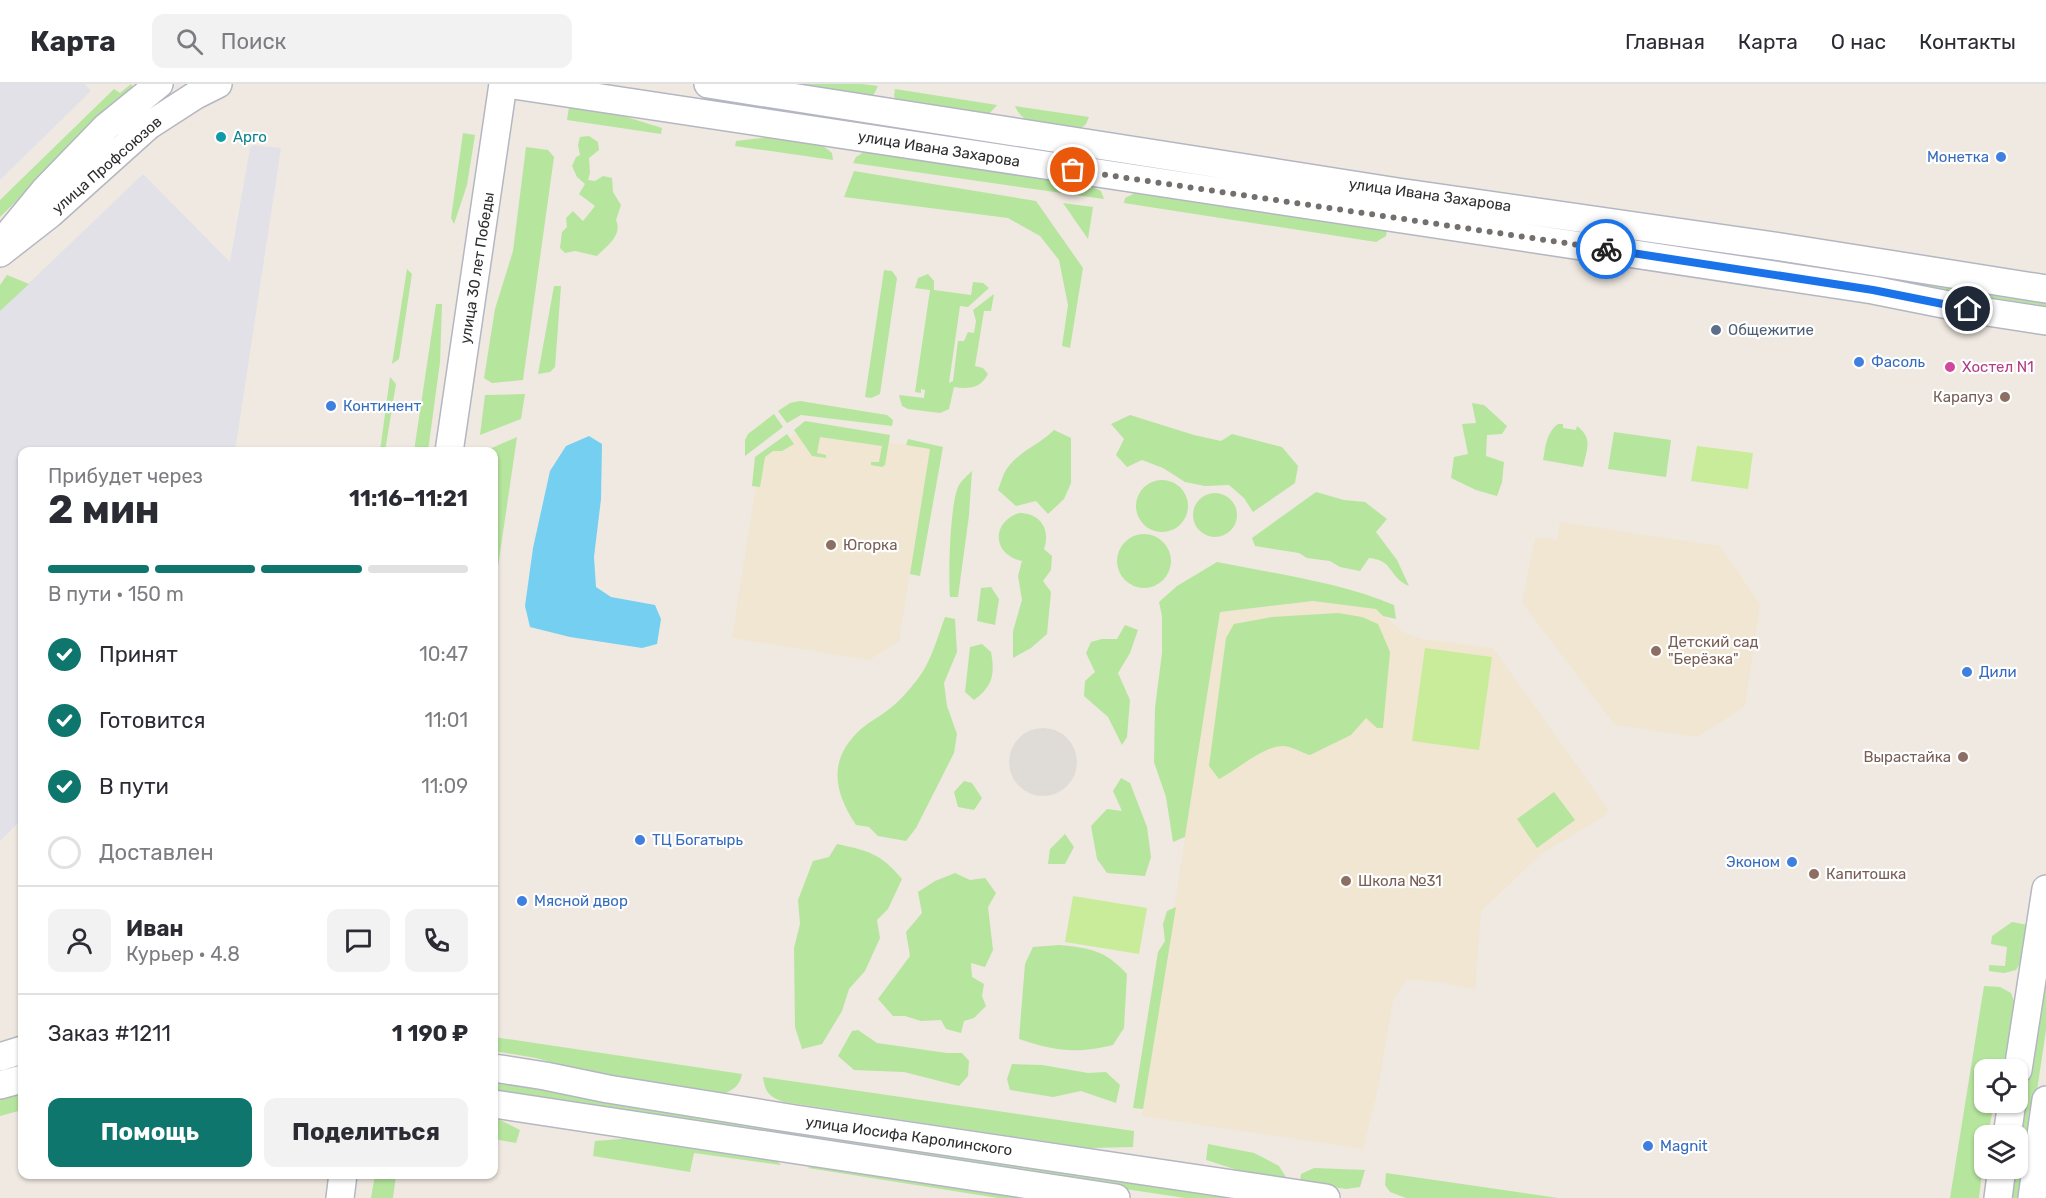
<!DOCTYPE html>
<html lang="ru">
<head>
<meta charset="utf-8">
<style>
	:root { --surface:#fff; --page:#f2f2f3; --text:#2b2b33; --muted:#7c7c81; --line:#e1e1e2; --accent:#0f766e }
	body { margin:0; font-family:Rubik,sans-serif; background:var(--page); color:var(--text); height:100vh; display:flex; flex-direction:column; font-size:22px; white-space:nowrap }
	* { box-sizing:border-box; margin:0 }
	p { font-size:20px; color:var(--muted) }
	.icon { flex:none; width:33px; height:33px; fill:none; stroke:currentColor; stroke-width:2; stroke-linecap:round; stroke-linejoin:round }
	.map { position:relative; flex:1; overflow:hidden }
	.side { position:absolute; left:18px; top:363px; width:480px; height:732px; display:flex; flex-direction:column; background:var(--surface); border-radius:12px; box-shadow:0 2px 4px #0004 }
	.side>* { flex:none }
	.buttons { position:absolute; left:1974px; top:975px; display:grid; gap:12px }
	.buttons a { display:grid; place-items:center; width:54px; height:54px; border-radius:12px; background:var(--surface); box-shadow:0 2px 4px #0004; font-size:30px }
	.pin { position:absolute; display:grid; place-items:center; width:51px; height:51px; color:#fff; margin:-26px; border:3px solid #fff; border-radius:50%; box-shadow:0 2px 6px #0007 }
	.courier { position:absolute; display:grid; place-items:center; width:60px; height:60px; margin:-30px; border:4px solid #1a73e8; border-radius:50%; background:#fff; color:#222; box-shadow:0 2px 8px #0007 }
	.head em { font-style:normal; font-weight:700 }
	.head div { display:flex; flex-direction:column-reverse }
	.head { display:flex; align-items:center; justify-content:space-between; height:102px; padding:0 30px }
	h1 { font-size:39px; font-weight:700; line-height:45px }
	.bar { display:grid; grid-template-columns:repeat(4,1fr); gap:9px 6px; align-content:center; height:72px; padding:0 30px }
	.bar i { height:8px; border-radius:4px; background:var(--line) }
	.bar .on { background:var(--accent) }
	.bar p { grid-column:span 4 }
	.line { display:flex; align-items:center; gap:15px; padding:0 30px; border-top:2px solid var(--line) }
	.line div { flex:1 }
	.round { display:grid; place-items:center; flex:none; width:63px; height:63px; border-radius:12px; background:var(--page) }
	ol { padding:0 30px; list-style:none }
	li { display:flex; align-items:center; gap:18px; height:66px }
	li p { margin-inline-start:auto }
	li .icon { padding:6px; border-radius:50%; background:var(--accent); color:#fff; stroke-width:4 }
	li:last-child { color:var(--muted) }
	li i { width:33px; height:33px; border:3px solid var(--line); border-radius:50% }
	.action { display:flex; gap:12px; margin-top:auto; padding:12px 30px }
	.action a { flex:1; height:69px; border-radius:12px; background:var(--accent); color:#fff; font-size:24px; font-weight:700; line-height:69px; text-align:center }
	.action a+a { background:var(--page); color:var(--text) }
	header { display:flex; align-items:center; gap:36px; box-sizing:border-box; height:84px; padding:0 30px; background:var(--surface); border-bottom:2px solid var(--line) }
	header strong { font-size:28px }
	nav { display:flex; gap:33px; margin-inline-start:auto; font-size:21px }
	.search { width:420px; height:54px; background:var(--page); display:flex; align-items:center; gap:15px; box-sizing:border-box; padding:0 21px; border-radius:12px; color:var(--muted); font-size:22px }
	.map>svg:first-child { display:block }
	.industrial { fill:#e3e1e8 }
	.education { fill:#f0e6d1 }
	.green { fill:#b6e59e }
	.pitch { fill:#c9ec9a }
	.plaza { fill:#dfdcd8 }
	.water { fill:#75cff0 }
	.lines { fill:none; stroke-linecap:round; stroke-linejoin:round }
	.secondary-casing { stroke:#b4b7c1; stroke-width:30 }
	.secondary { stroke:#fff; stroke-width:27 }
	.done { stroke:#726f6d; stroke-width:6; stroke-dasharray:0 10.8 }
	.route { stroke:#1a73e8; stroke-width:8 }
	.culture-dot { fill:#0f9aa8; stroke:#fff; stroke-width:2 }
	.shop-dot { fill:#3f7fe0; stroke:#fff; stroke-width:2 }
	.service-dot { fill:#5c6f8a; stroke:#fff; stroke-width:2 }
	.hotel-dot { fill:#d1479c; stroke:#fff; stroke-width:2 }
	.education-dot { fill:#8d6e63; stroke:#fff; stroke-width:2 }
	.labels { text-anchor:middle; dominant-baseline:central; stroke-width:4.5; stroke-linejoin:round; paint-order:stroke }
	.culture-label { font-size:15px; fill:#0d838f; stroke:#fff; text-anchor:start }
	.street-label { font-size:15px; fill:#2e2e2e; stroke:#fff }
	.shop-label { font-size:15px; fill:#366cbe; stroke:#fff; text-anchor:start }
	.service-label { font-size:15px; fill:#4e5e75; stroke:#fff; text-anchor:start }
	.hotel-label { font-size:15px; fill:#b23c85; stroke:#fff; text-anchor:start }
	.education-label { font-size:15px; fill:#785e54; stroke:#fff; text-anchor:start }
</style>
</head>
<body>
<header>
<strong>Карта</strong>
<div class="search"><svg class="icon" aria-label="search" viewBox="0 0 24 24"><circle cx="10" cy="10" r="6"/><path d="M15 15l6 6"/></svg>Поиск</div>
<nav><a>Главная</a><a>Карта</a><a>О нас</a><a>Контакты</a></nav>
</header>
<div class="map">
<svg width="2046" height="1114" viewBox="0 0 2046 1114">
	<rect width="100%" height="100%" fill="#efe9e1"/>
	<path class="industrial" d="M0 0H85L91 7 0 96Z
		M253 61 281 64 235 367 22 368V735L0 757V227L143 90 230 178 250 64Z"/>
	<path class="education" d="M802 345 930 365 899 557 869 576 732 554 760 376Z
		M1560 438 1720 462 1760 520 1745 622 1698 653 1615 641 1522 519 1535 453 1557 456Z
		M1313 517 1376 525 1403 548 1422 555 1493 564 1608 725 1606 731 1541 770 1481 827 1475 905 1439 898 1407 895 1393 916 1378 1004 1363 1065 1142 1032 1220 528Z"/>
	<path class="green" d="M131 0 133 3 0 133V116L114 5 120 9Z
		M769 0H861L878 2 873 12 865 16Z
		M895 5 997 21 989 30 896 17 894 12Z
		M1015 22 1089 33 1086 40 1079 46C1058 43 1024 46 1015 22Z
		M569 23 620 31 662 44 661 50 567 36Z
		M463 49 475 51 467 101 454 140 451 134Z
		M589 52 598 58 599 66 589 74 590 89 588 96 595 97 603 92 612 94 613 108 621 121 616 136C623 151 607 162 597 172L575 167 565 169 560 164 562 148 567 143 566 134 573 127 583 137 595 122 579 110 585 100 577 93 572 82 576 73 580 71 578 61 580 53Z
		M770 53 822 61 832 69 833 76 735 62 736 57Z
		M526 63 548 66 554 73 523 296 492 299 484 294 495 225 513 167Z
		M864 68 1087 100 1101 107 1104 115 853 79 856 73Z
		M854 87 1036 117 1083 184 1070 264 1062 262 1068 221 1059 176 1040 152 1008 134 844 113Z
		M1139 107 1387 145 1386 152 1376 158 1124 119 1125 114Z
		M1063 119 1093 123 1088 155Z
		M1408 119 2046 215V222L1407 125Z
		M407 185 412 190 399 275 392 280Z
		M884 186 892 187 897 194 880 310 871 314 865 313Z
		M928 190 934 197V206L971 211 973 198 983 199 989 204 968 223 960 222 949 299 953 297 958 257H964L968 248 974 249 976 237 973 226 994 210 991 227H984L975 282 983 284 988 290C980 305 969 305 954 303L949 325 940 329 908 325 902 322 899 311 924 314 925 306 921 305V309L915 308 930 206 915 204 918 194Z
		M7 191 29 200 0 227V201Z
		M554 202H561L555 283 550 288 538 290Z
		M436 220H442L440 278 428 367H414Z
		M390 293 396 300 385 367H380Z
		M525 310 521 335 480 351 485 311Z
		M800 317 887 331 893 336 892 342 801 331 787 339 778 327 790 319Z
		M1472 319 1484 321 1507 342 1502 350 1487 351 1486 372 1504 378 1502 398 1497 412 1476 406 1451 394 1454 373 1468 370 1462 340 1476 339Z
		M774 330 783 343 745 372V356L748 350Z
		M1130 331 1194 351 1221 357 1232 350 1282 363 1298 382 1295 399 1253 428 1244 414 1229 401 1205 402 1185 398 1163 384 1142 376 1127 383 1116 371 1124 355 1111 340Z
		M805 337 890 351 885 381 882 383 871 381V378H879L882 362 820 353 817 369 826 371V374L812 372 794 346Z
		M1558 340H1563V344L1576 346 1577 342C1593 354 1587 365 1583 383L1543 376C1546 362 1546 349 1558 340Z
		M1054 346 1071 354V399L1064 415 1048 430 1036 417 1016 422 998 406C1001 399 1003 389 1008 383 1020 367 1040 360 1054 346Z
		M1614 348 1671 356 1666 393 1608 385Z
		M787 350 794 360 782 367H773L765 373 760 403 752 402 755 373Z
		M517 353 494 510V368L485 367Z
		M908 355 943 363 920 492 910 490 930 365 906 361Z
		M972 387 969 431 958 513H950C948 492 950 417 959 401 962 396 968 391 972 387Z
		M1136 422a26 26 0 1 1 52 0a26 26 0 1 1-52 0Z
		M1316 408 1344 416 1365 418 1387 435 1376 448 1397 476 1409 502C1388 493 1394 476 1369 474L1360 487 1340 483 1330 477 1307 474 1299 469 1255 462 1252 454Z
		M1193 431a22 22 0 1 1 44 0a22 22 0 1 1-44 0Z
		M1019 429C1040 429 1051 445 1044 465L1052 472 1051 486 1043 497 1051 508 1047 550 1031 564 1013 574V547L1022 516 1018 492 1022 477C993 471 990 439 1019 429Z
		M1117 477a27 27 0 1 1 54 0a27 27 0 1 1-54 0Z
		M1217 478C1276 490 1339 498 1394 521L1396 535 1383 532 1376 525 1313 517 1220 528 1185 753 1173 758 1166 713 1154 678 1155 624 1162 569V532L1159 518 1177 502Z
		M991 503 999 515 995 541 977 537 981 504Z
		M1338 529 1362 533 1378 540 1390 568 1383 644H1377L1366 634 1351 651 1310 671C1302 669 1291 662 1283 662 1263 662 1237 686 1219 695L1209 682 1226 554 1234 540 1272 533Z
		M945 533 955 535 957 568 944 599 947 622 957 650 954 669 916 744 906 757 878 752 869 743 856 741C833 706 828 675 861 645 869 638 879 633 888 626 898 619 909 606 917 596 931 578 937 555 945 533Z
		M1125 541 1138 546 1130 569 1118 589 1130 616 1127 653 1122 661 1108 633 1084 612 1085 597 1095 588 1086 569 1091 558 1102 555H1117Z
		M982 560 991 568C995 590 993 602 974 616L965 608 970 563Z
		M1121 694 1130 699 1147 743 1151 773 1145 792 1107 789 1097 775 1091 742 1107 725 1122 727 1113 707Z
		M964 697 972 699 982 714 974 726 958 723 954 708Z
		M1554 708 1575 736 1537 764 1517 735Z
		M1065 750 1074 763 1065 780H1048L1050 765Z
		M837 760C869 767 880 769 902 795L888 825 877 836 880 854 865 887 849 905 842 927 822 960 802 965 795 943 794 864 800 840 798 816 813 777 829 773Z
		M955 789 970 796 985 794 996 809 988 823 993 866 985 883 971 879 972 893 984 900 982 912 986 922 974 934 964 937 961 949 946 945 941 936 921 937 905 932H893L878 915 910 872 906 848 922 829 918 808 935 797Z
		M1176 823 1143 1025 1133 1024 1158 868 1165 857 1163 840 1167 827Z
		M2012 838 2028 841 2023 875 2016 886 2004 889 1989 887V881L2005 882 2007 863 1991 860 1992 852Z
		M1059 861C1090 864 1105 866 1127 890L1124 944 1113 961C1076 970 1054 967 1019 955L1025 880 1033 863Z
		M2046 864V946L2021 1114H2010L2014 1085 2018 1084V1059Z
		M1984 902 2000 903 2011 909 2016 922 2009 968 2004 985 1984 986V1018L1994 1019 1988 1051 1984 1052V1073L1979 1114H1950Z
		M858 946 877 959 947 969H962L969 977 968 992 959 1002 904 988 854 986 838 972 852 947Z
		M494 953 742 990C740 1000 736 1004 726 1009L597 991 536 974 494 967Z
		M1012 980 1042 981 1088 989 1106 988 1120 1001 1116 1019 1081 1007 1053 1013 1010 1006 1007 995Z
		M763 993 1134 1047 1133 1063 1090 1064 784 1018C769 1013 765 1008 763 993Z
		M494 999 1254 1114H1185L494 1010Z
		M22 1006V1026L0 1032V1012Z
		M494 1033 520 1046 516 1059 494 1055Z
		M633 1054 776 1076 781 1081 694 1069 690 1088 593 1072 595 1057Z
		M1208 1060 1254 1069 1279 1082 1287 1095 1250 1090 1206 1076Z
		M816 1079 1036 1114H998L808 1084Z
		M1314 1084 1365 1086 1360 1103 1346 1105 1300 1098 1301 1090Z
		M1386 1089 1558 1114H1406L1390 1108 1385 1101Z
		M375 1091H396L393 1114H371Z"/>
	<path class="pitch" d="M1697 362 1753 369 1748 405 1691 397Z
		M1425 564 1492 573 1479 666 1412 657Z
		M1073 812 1147 824 1139 870 1065 858Z"/>
	<path class="plaza" d="M1009 678a34 34 0 1 1 68 0a34 34 0 1 1-68 0Z"/>
	<path class="water" d="M589 352 602 360 601 415 594 473 596 503 611 513 655 521 661 535 657 560 642 564 570 553 530 543 525 522 533 464 550 387 566 362Z"/>
	<g class="lines">
		<defs>
			<path id="secondary" d="M508 0 1873 206 1968 225 2046 237
				M708 0 1398 108 1781 163 2046 205
				M11 147 44 107 106 43 159 0
				M0 169 50 130 148 42 196 11 218 0
				M449 368 503 0
				M0 973 22 966
				M494 984 545 992 608 1005 795 1035 1326 1114
				M2018 986 2046 805
				M0 1001 22 995
				M494 1020 1116 1114
				M2007 1052 2012 1018
				M340 1114 343 1090
				M1998 1114 2002 1084
				M2032 1114 2046 1016"/>
		</defs>
		<use href="#secondary" class="secondary-casing"/>
		<use href="#secondary" class="secondary"/>
	</g>
	<g class="lines">
		<path class="done" d="M1073 86 1606 165"/>
		<path class="route" d="M1606 165 1873 206 1968 225"/>
	</g>
	<circle class="culture-dot" cx="221" cy="53" r="6"/>
	<g class="shop-dot">
		<circle cx="2001" cy="73" r="6"/>
		<circle cx="1859" cy="278" r="6"/>
		<circle cx="331" cy="322" r="6"/>
		<circle cx="1967" cy="588" r="6"/>
		<circle cx="640" cy="756" r="6"/>
		<circle cx="1792" cy="778" r="6"/>
		<circle cx="522" cy="817" r="6"/>
		<circle cx="1648" cy="1062" r="6"/>
	</g>
	<circle class="service-dot" cx="1716" cy="246" r="6"/>
	<circle class="hotel-dot" cx="1950" cy="283" r="6"/>
	<g class="education-dot">
		<circle cx="2005" cy="313" r="6"/>
		<circle cx="831" cy="461" r="6"/>
		<circle cx="1656" cy="567" r="6"/>
		<circle cx="1963" cy="673" r="6"/>
		<circle cx="1814" cy="790" r="6"/>
		<circle cx="1346" cy="797" r="6"/>
	</g>
	<g class="labels">
		<g class="culture-label">
			<text x="233" y="53">Арго</text>
		</g>
		<g class="street-label">
			<text transform="translate(939 65) rotate(9)">улица Ивана Захарова</text>
			<text transform="translate(107 81) rotate(-41)">улица Профсоюзов</text>
			<text transform="translate(1430 111) rotate(8)">улица Ивана Захарова</text>
			<text transform="translate(477 184) rotate(-81)">улица 30 лет Победы</text>
			<text transform="translate(909 1052) rotate(8)">улица Иосифа Каролинского</text>
		</g>
		<g class="shop-label">
			<text x="1989" y="73" text-anchor="end">Монетка</text>
			<text x="1871" y="278">Фасоль</text>
			<text x="343" y="322">Континент</text>
			<text x="1979" y="588">Дили</text>
			<text x="652" y="756">ТЦ Богатырь</text>
			<text x="1780" y="778" text-anchor="end">Эконом</text>
			<text x="534" y="817">Мясной двор</text>
			<text x="1660" y="1062">Magnit</text>
		</g>
		<g class="service-label">
			<text x="1728" y="246">Общежитие</text>
		</g>
		<g class="hotel-label">
			<text x="1962" y="283">Хостел N1</text>
		</g>
		<g class="education-label">
			<text x="1993" y="313" text-anchor="end">Карапуз</text>
			<text x="843" y="461">Югорка</text>
			<text x="1668" y="558">Детский сад<tspan x="1668" dy="17">"Берёзка"</tspan></text>
			<text x="1951" y="673" text-anchor="end">Вырастайка</text>
			<text x="1826" y="790">Капитошка</text>
			<text x="1358" y="797">Школа №31</text>
		</g>
	</g>
</svg>
<div class="buttons">
<a><svg class="icon" aria-label="locate" viewBox="0 0 24 24"><circle cx="12" cy="12" r="6"/><path d="M12 2v4M12 18v4M2 12h4M18 12h4"/></svg></a>
<a><svg class="icon" aria-label="layers" viewBox="0 0 24 24"><path d="M12 4l9 5-9 5-9-5zM3 14l9 5 9-5"/></svg></a>
</div>
<div class="pin" style="left:1073px;top:86px;background:#ea580c"><svg class="icon" aria-label="bag" viewBox="0 0 24 24"><path d="M5 8h14l-1 12H6zM9 8a3 3 0 0 1 6 0"/></svg></div>
<div class="pin" style="left:1968px;top:225px;background:#1f2937"><svg class="icon" aria-label="home" viewBox="0 0 24 24"><path d="M3 11l9-7 9 7M6 9v11h12V9"/></svg></div>
<div class="courier" style="left:1606px;top:165px"><svg class="icon" aria-label="bike" viewBox="0 0 24 24"><circle cx="6" cy="16" r="4"/><circle cx="18" cy="16" r="4"/><path d="M6 16l4-8h5l3 8M10 8l3 8H6M13 5h3"/></svg></div>
<section class="side">
<div class="head"><div><h1>2 мин</h1><p>Прибудет через</p></div><em>11:16–11:21</em></div>
<div class="bar"><i class="on"></i><i class="on"></i><i class="on"></i><i></i><p>В пути · 150 m</p></div>
<ol>
<li><svg class="icon" aria-label="check" viewBox="0 0 24 24"><path d="M5 12l5 5 9-10"/></svg>Принят<p>10:47</p></li>
<li><svg class="icon" aria-label="check" viewBox="0 0 24 24"><path d="M5 12l5 5 9-10"/></svg>Готовится<p>11:01</p></li>
<li><svg class="icon" aria-label="check" viewBox="0 0 24 24"><path d="M5 12l5 5 9-10"/></svg>В пути<p>11:09</p></li>
<li><i></i>Доставлен</li>
</ol>
<div class="line" style="height:108px"><a class="round"><svg class="icon" aria-label="person" viewBox="0 0 24 24"><circle cx="12" cy="8" r="4"/><path d="M4 21q1-7 8-7t8 7"/></svg></a><div><b>Иван</b><p>Курьер · 4.8</p></div><a class="round"><svg class="icon" aria-label="chat" viewBox="0 0 24 24"><path d="M4 5h16v11H9l-5 4z"/></svg></a><a class="round"><svg class="icon" aria-label="phone" viewBox="0 0 24 24"><path d="M5 4h4l2 5-3 2q2 4 5 5l2-3 5 2v4C11 20 4 13 5 4z"/></svg></a></div>
<div class="line" style="height:78px"><div>Заказ #1211</div><b>1 190 ₽</b></div>
<div class="action"><a>Помощь</a><a>Поделиться</a></div>
</section>
</div>
</body>
</html>
